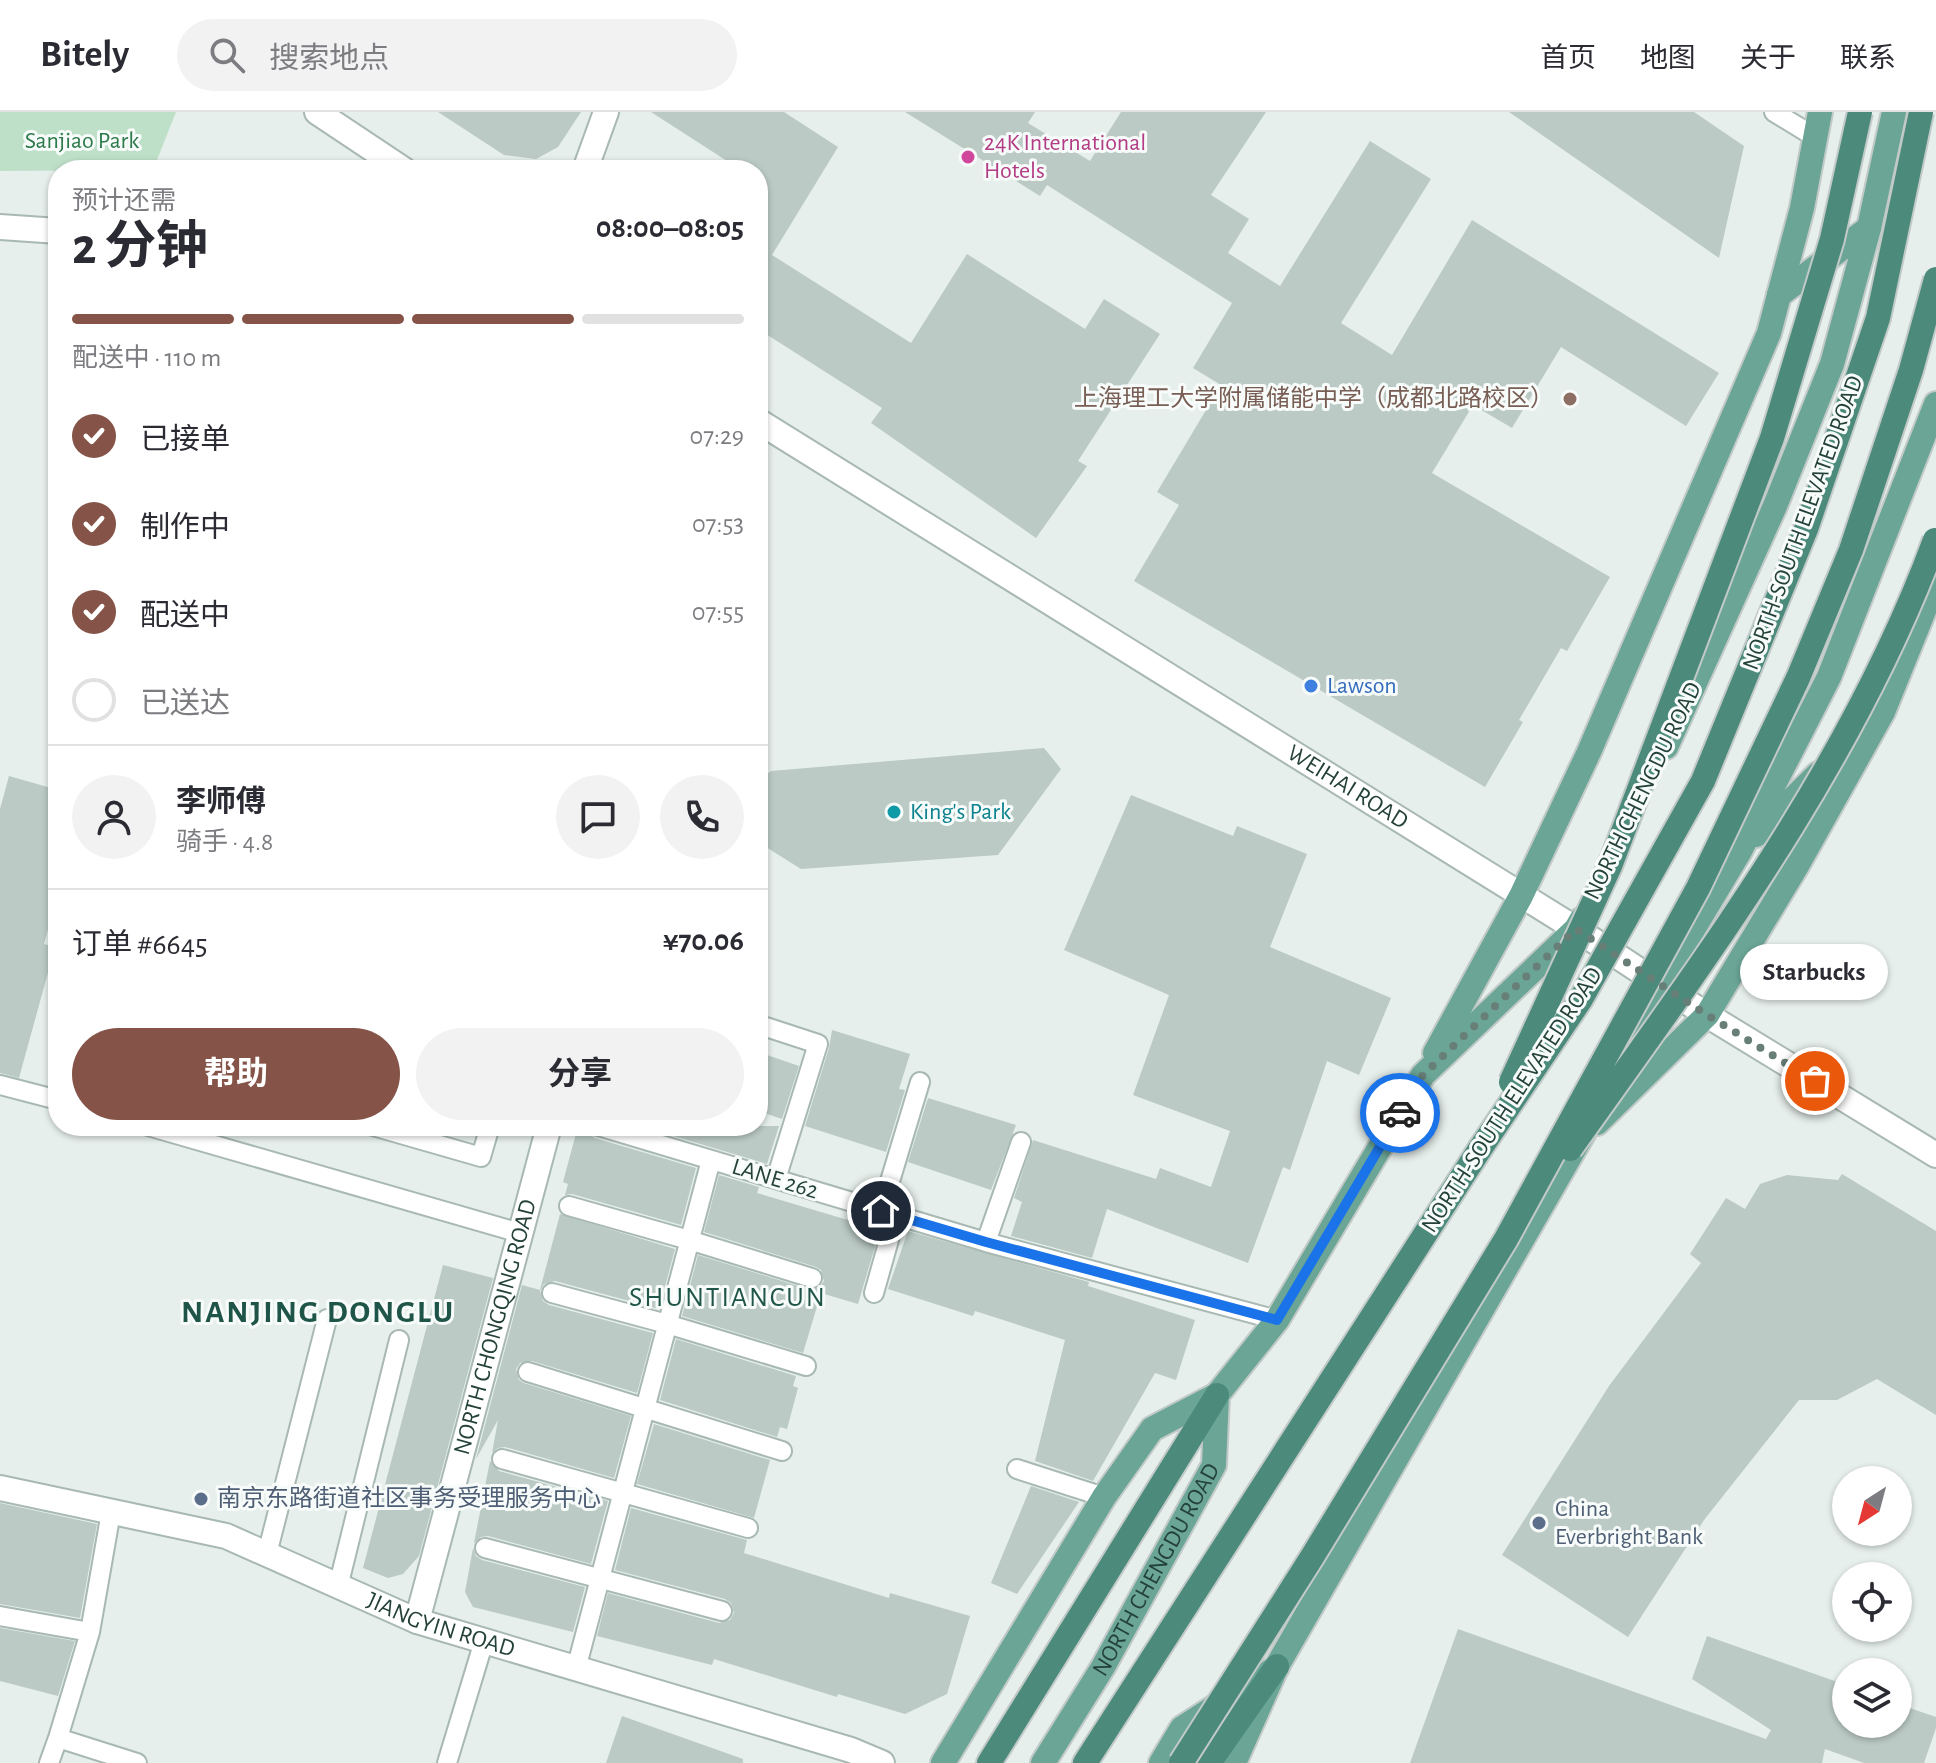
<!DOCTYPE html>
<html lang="zh">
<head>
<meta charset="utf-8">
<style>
	:root { --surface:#fff; --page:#f2f2f3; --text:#2b2b33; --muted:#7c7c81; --line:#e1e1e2; --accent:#855347 }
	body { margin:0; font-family:"Alegreya Sans","Noto Sans SC",sans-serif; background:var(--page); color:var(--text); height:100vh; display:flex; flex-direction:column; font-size:30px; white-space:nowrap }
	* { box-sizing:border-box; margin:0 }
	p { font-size:26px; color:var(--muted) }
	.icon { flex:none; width:44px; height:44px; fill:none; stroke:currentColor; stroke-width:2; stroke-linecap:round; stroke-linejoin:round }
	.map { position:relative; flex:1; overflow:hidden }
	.panel { position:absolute; left:48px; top:48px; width:720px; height:976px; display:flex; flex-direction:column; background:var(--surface); border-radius:32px; box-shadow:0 2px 6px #0004 }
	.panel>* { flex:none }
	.needle { width:52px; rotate:216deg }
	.tools { position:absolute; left:1832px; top:1354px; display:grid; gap:16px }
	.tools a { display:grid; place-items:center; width:80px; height:80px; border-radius:50%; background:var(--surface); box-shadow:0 2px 6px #0004; font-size:40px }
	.pin { position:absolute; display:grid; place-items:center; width:68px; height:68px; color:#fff; margin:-34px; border:4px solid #fff; border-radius:50%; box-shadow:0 2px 8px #0007 }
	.courier { position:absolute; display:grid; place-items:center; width:80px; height:80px; margin:-40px; border:6px solid #1a73e8; border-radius:50%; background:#fff; color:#222; box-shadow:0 2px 10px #0007 }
	.bubble { position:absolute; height:56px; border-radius:28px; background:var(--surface); box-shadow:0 2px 6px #0004; font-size:26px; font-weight:700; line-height:56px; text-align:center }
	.summary em { font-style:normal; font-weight:700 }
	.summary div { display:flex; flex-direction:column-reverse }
	.summary { display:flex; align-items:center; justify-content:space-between; height:136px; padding:0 24px }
	h1 { font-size:52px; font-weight:700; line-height:60px }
	.bar { display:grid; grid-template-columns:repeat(4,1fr); gap:12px 8px; align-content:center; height:96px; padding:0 24px }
	.bar i { height:10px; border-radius:6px; background:var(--line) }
	.bar .active { background:var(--accent) }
	.bar p { grid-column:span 4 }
	.line { display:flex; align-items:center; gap:20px; padding:0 24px; border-top:2px solid var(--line) }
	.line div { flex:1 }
	.round { display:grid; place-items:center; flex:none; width:84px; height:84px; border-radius:42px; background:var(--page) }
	ol { padding:0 24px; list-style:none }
	li { display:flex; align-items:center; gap:24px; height:88px }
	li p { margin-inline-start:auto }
	li .icon { padding:8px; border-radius:50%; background:var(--accent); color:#fff; stroke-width:4 }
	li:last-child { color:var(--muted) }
	li i { width:44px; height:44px; border:4px solid var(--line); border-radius:50% }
	.cta { display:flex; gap:16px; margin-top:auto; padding:16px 24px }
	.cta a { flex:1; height:92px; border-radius:48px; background:var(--accent); color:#fff; font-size:32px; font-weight:700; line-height:92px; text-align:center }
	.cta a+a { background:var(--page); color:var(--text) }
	header { display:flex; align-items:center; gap:48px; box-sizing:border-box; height:112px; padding:0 40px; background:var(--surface); border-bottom:2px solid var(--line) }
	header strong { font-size:38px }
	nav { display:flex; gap:44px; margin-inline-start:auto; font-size:28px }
	.search { width:560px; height:72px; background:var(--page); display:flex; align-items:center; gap:20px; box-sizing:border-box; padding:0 28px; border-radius:44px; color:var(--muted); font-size:30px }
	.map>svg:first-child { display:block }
	.green { fill:#bfe0c8 }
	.building { fill:#bbcac4 }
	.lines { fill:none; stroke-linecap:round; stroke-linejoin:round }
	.service-casing { stroke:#a8b8b2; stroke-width:22 }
	.minor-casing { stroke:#a8b8b2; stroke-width:28 }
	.primary-casing { stroke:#c2cac8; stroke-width:28 }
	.trunk-casing { stroke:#c2cac8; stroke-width:28 }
	.service { stroke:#fff; stroke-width:18 }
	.minor { stroke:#fff; stroke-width:24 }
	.primary { stroke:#6aa596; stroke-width:24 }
	.trunk { stroke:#4c8a7c; stroke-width:24 }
	.trunk-bridge-casing { stroke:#c2cac8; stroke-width:28; stroke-linecap:butt }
	.trunk-bridge { stroke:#4c8a7c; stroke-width:24 }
	.done { stroke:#687f78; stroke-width:8; stroke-dasharray:0 14.4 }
	.route { stroke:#1a73e8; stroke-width:10 }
	.hotel-dot { fill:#d1479c; stroke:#f7fbf9; stroke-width:3 }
	.education-dot { fill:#8d6e63; stroke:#f7fbf9; stroke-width:3 }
	.shop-dot { fill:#3f7fe0; stroke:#f7fbf9; stroke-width:3 }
	.culture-dot { fill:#0f9aa8; stroke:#f7fbf9; stroke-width:3 }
	.service-dot { fill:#5c6f8a; stroke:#f7fbf9; stroke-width:3 }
	.labels { text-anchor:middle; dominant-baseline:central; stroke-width:6; stroke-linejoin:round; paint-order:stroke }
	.park-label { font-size:24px; fill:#2d7a4b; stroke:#f7fbf9 }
	.hotel-label { font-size:24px; fill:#b23c85; stroke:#f7fbf9; text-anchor:start }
	.education-label { font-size:24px; fill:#785e54; stroke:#f7fbf9; text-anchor:end }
	.street-label { font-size:24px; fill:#24423a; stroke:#f7fbf9 }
	.shop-label { font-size:24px; fill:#366cbe; stroke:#f7fbf9; text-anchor:start }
	.culture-label { font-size:24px; fill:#0d838f; stroke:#f7fbf9; text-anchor:start }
	.service-label { font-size:24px; fill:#4e5e75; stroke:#f7fbf9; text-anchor:start }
	.quarter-label { font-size:28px; letter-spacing:2px; fill:#1f5548; stroke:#f7fbf9 }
	.district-label { font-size:32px; font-weight:bold; letter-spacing:2px; fill:#1f5548; stroke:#f7fbf9 }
</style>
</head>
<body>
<header>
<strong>Bitely</strong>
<div class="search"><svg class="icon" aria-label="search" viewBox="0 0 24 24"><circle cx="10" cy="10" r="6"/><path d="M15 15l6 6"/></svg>搜索地点</div>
<nav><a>首页</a><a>地图</a><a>关于</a><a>联系</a></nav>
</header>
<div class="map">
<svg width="1936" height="1651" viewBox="0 0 1936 1651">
	<rect width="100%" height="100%" fill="#e6efeb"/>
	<path class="green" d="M0 0H176L153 58 0 59Z"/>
	<path class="building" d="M438 0H581L558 35 536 47 504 43Z
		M651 0H784L838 35 772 143 911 231 967 142 1085 217 1104 187 1160 222 1078 349 1087 354 1036 426 871 311 882 296 758 217V58H741Z
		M905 0H1035L1028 11 1090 49 1121 0H1266L1211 83 1249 107 1228 141 1280 174 1370 29 1431 67 1341 211 1392 243 1472 108 1719 261 1686 314 1561 235 1512 316 1473 293 1432 361 1610 465 1567 539 1561 536 1519 608 1523 610 1485 675 1134 469 1179 393 1157 380 1221 273 1193 256 1232 191 1047 73 1040 84Z
		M1509 0H1694L1744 34 1719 146Z
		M1044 636 1061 657 998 743 801 757 758 730V669L771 659Z
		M9 664 58 678V781L44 832 55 835 19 966 0 961V697Z
		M1131 683 1233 724 1237 714 1307 742 1270 835 1391 886 1359 963 1327 949 1290 1058 1283 1055 1248 1151 1107 1097 1092 1146 1011 1124 1022 1090 1014 1086 1033 1028 1156 1067 1160 1056 1211 1075 1230 1019 1133 983 1169 883 1064 838Z
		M832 918 910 942 899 977 905 978 886 1040 805 1014 829 936Z
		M758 940 799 954 782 1007 758 999Z
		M928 986 1016 1013 991 1078 908 1050Z
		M578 1014H586L589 1022 595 1026 696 1056 681 1113 572 1082 565 1083 568 1072 563 1070Z
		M640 1014H779L767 1052Z
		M1842 1062 1936 1119V1303L1877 1267 1837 1288H1799L1704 1408 1628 1525 1502 1443 1609 1274 1701 1151 1690 1142 1726 1086 1745 1097 1760 1072 1787 1063 1838 1068Z
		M719 1063 759 1075 757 1081 868 1114 877 1128 858 1192 821 1181 803 1241 682 1204 698 1143 808 1177 820 1175 824 1169 821 1158 816 1155 704 1120Z
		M560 1102 675 1137 659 1197 555 1169 544 1172 540 1179 543 1189 549 1193 653 1221 637 1281 532 1249 520 1251 516 1257 519 1268 524 1271 631 1304 614 1366 505 1335 498 1336 492 1341 498 1308 476 1347 522 1173 540 1178Z
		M908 1119 1089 1170 1088 1174 1195 1208 1176 1268 1155 1261 1093 1369 1035 1349 1065 1228 975 1199 973 1204 888 1177Z
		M443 1153 493 1166 419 1444 403 1462 388 1466 363 1456Z
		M676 1227 796 1264 793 1274 798 1276 787 1317 780 1315 777 1325 660 1288Z
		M654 1312 770 1348 754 1406 637 1372Z
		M490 1349 499 1359 608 1389 591 1452 488 1424 481 1425 474 1431Z
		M1031 1374 1079 1390 1017 1482 991 1471Z
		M0 1391 97 1412 80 1506 0 1492Z
		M631 1396 747 1428 744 1441 889 1486 890 1481 970 1504 947 1582 905 1602 838 1582 837 1585 714 1547 712 1553 597 1524 608 1481 719 1511 730 1508 734 1501 731 1491 725 1487 615 1458Z
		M473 1436 476 1444 482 1448 585 1475 573 1520 473 1495 465 1480Z
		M0 1516 75 1529 58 1584 0 1569Z
		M1458 1517 1766 1627 1771 1618 1692 1567 1707 1524 1846 1573V1612H1898V1592L1936 1605V1616L1924 1651H1864L1825 1637 1822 1651H1410Z
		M622 1604 743 1647V1651H606Z"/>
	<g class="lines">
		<defs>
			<path id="service" d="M1774 0 1815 25
				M766 915 818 932 776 1067
				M0 973 58 988
				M148 1014 520 1121
				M373 1014 481 1045 490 1014
				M598 1014 986 1130 1277 1208
				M569 1094 689 1128 812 1166
				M881 1099 920 970
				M986 1130 1021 1030
				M552 1181 667 1212 806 1254
				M874 1181 896 1103
				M528 1260 782 1339
				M502 1347 748 1416
				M1017 1357 1104 1385
				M485 1436 722 1499
				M267 1442 327 1207
				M338 1475 399 1228
				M0 1504 90 1520
				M576 1557 711 1048
				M58 1626 90 1520 111 1400
				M49 1651 58 1626 137 1651
				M447 1651 484 1529"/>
			<g id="minor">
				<path d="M317 0 404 58"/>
				<path d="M585 58 606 0"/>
				<path d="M0 115 58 119"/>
				<path id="s1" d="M758 309 1576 817 1707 903 1936 1043"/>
				<path id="s2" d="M0 1376 226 1424 417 1509 851 1638 882 1651"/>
				<path id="s3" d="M417 1509 549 1014"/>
			</g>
			<g id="primary">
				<path d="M1779 183 1869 116"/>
				<path d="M1666 635 1775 394 1832 252 1869 116 1894 0"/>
				<path d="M1756 723 1818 662"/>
				<path d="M1435 941 1521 784 1589 640 1769 221 1802 96 1820 0"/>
				<path d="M1614 963 1661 871 1740 739 1829 565 1936 292"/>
				<path d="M1597 1011 1707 903 1798 752 1883 600 1936 469"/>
				<path d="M943 1651 1104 1385 1152 1317 1217 1283"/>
				<path id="s4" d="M1043 1651 1103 1555 1214 1353 1217 1283 1277 1208 1423 963 1576 817 1581 808"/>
				<path d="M1161 1651 1182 1616 1277 1555"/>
				<path d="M1234 1651 1277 1554 1584 1020"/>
			</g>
			<path id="trunk" d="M989 1651 1217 1283
				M1085 1651 1480 1037
				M1209 1651 1277 1554"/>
		</defs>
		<use href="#service" class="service-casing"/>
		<use href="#minor" class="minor-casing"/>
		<use href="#primary" class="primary-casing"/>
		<use href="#trunk" class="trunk-casing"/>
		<use href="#service" class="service"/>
		<use href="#minor" class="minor"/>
		<use href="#primary" class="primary"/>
		<use href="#trunk" class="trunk"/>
		<defs>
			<path id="trunk-bridge" d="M1511 970 1610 754 1772 326 1832 127 1860 0
				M1480 1037 1581 887 1703 669 1806 417 1878 206 1921 0
				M1570 1037C1707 844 1852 653 1935 428
				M1181 1651 1312 1445 1506 1127 1698 776 1798 566 1851 438 1911 258 1936 167"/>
		</defs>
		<use href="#trunk-bridge" class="trunk-bridge-casing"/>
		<use href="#trunk-bridge" class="trunk-bridge"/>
	</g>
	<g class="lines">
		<path class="done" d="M1400 1001 1423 963 1576 817 1707 903 1815 969"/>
		<path class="route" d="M881 1099 986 1130 1277 1208 1400 1001"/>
	</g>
	<circle class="hotel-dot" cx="968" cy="45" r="8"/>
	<circle class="education-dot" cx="1570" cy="287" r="8"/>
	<circle class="shop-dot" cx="1311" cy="574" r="8"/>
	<circle class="culture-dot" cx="894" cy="700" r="8"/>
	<g class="service-dot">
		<circle cx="201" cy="1387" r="8"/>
		<circle cx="1539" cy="1411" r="8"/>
	</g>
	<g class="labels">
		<g class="park-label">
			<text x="82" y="29">Sanjiao Park</text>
		</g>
		<g class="hotel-label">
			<text x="984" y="31">24K International<tspan x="984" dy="28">Hotels</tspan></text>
		</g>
		<g class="education-label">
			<text x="1554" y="287">上海理工大学附属储能中学（成都北路校区）</text>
		</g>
		<g class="street-label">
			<text transform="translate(1803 411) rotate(-70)">NORTH-SOUTH ELEVATED ROAD</text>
			<text stroke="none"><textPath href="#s1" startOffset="694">WEIHAI ROAD</textPath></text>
			<text transform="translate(1643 679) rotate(-64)">NORTH CHENGDU ROAD</text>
			<text transform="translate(1512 988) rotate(-57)">NORTH-SOUTH ELEVATED ROAD</text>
			<text transform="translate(775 1067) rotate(17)">LANE 262</text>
			<text stroke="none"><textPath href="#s3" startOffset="304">NORTH CHONGQING ROAD</textPath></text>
			<text stroke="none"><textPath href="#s4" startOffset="224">NORTH CHENGDU ROAD</textPath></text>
			<text stroke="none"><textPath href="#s2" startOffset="464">JIANGYIN ROAD</textPath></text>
		</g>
		<g class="shop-label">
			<text x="1327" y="574">Lawson</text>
		</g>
		<g class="culture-label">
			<text x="910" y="700">King's Park</text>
		</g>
		<g class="service-label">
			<text x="217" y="1387">南京东路街道社区事务受理服务中心</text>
			<text x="1555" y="1397">China<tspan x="1555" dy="28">Everbright Bank</tspan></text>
		</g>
		<g class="quarter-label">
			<text x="728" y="1186">SHUNTIANCUN</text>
		</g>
		<g class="district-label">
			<text x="318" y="1200">NANJING DONGLU</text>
		</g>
	</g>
</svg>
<div class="tools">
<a><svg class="needle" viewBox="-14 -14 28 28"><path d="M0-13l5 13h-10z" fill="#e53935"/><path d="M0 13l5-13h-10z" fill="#7c7c81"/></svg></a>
<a><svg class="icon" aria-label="locate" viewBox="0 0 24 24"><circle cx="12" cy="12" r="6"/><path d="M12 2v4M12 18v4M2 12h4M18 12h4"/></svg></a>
<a><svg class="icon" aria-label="layers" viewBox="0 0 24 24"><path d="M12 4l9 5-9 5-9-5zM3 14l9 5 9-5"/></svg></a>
</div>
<div class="pin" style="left:1815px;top:969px;background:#ea580c"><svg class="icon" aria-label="bag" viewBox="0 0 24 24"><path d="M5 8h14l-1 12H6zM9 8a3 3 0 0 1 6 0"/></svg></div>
<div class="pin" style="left:881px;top:1099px;background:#1f2937"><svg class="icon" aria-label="home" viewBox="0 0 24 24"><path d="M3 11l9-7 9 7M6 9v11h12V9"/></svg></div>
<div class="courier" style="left:1400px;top:1001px"><svg class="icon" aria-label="car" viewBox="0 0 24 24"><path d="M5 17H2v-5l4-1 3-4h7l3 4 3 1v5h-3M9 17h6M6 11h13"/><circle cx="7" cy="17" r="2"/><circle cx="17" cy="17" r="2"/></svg></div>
<div class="bubble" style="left:1740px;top:832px;width:148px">Starbucks</div>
<section class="panel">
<div class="summary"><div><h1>2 分钟</h1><p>预计还需</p></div><em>08:00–08:05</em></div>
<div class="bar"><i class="active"></i><i class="active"></i><i class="active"></i><i></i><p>配送中 · 110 m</p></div>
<ol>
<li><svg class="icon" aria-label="check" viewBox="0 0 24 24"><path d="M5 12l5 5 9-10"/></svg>已接单<p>07:29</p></li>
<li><svg class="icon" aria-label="check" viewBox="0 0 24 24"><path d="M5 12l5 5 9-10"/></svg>制作中<p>07:53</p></li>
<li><svg class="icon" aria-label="check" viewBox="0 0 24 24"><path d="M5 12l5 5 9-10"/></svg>配送中<p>07:55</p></li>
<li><i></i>已送达</li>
</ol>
<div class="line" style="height:144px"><a class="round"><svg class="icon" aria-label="person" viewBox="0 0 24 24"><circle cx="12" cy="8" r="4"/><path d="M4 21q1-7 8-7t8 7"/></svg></a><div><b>李师傅</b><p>骑手 · 4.8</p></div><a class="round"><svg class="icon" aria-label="chat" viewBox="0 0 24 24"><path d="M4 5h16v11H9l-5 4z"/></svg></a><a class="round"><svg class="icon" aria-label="phone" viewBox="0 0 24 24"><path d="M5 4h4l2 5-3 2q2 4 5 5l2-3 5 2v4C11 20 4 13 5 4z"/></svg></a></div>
<div class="line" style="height:104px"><div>订单 #6645</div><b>¥70.06</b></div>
<div class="cta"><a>帮助</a><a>分享</a></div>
</section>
</div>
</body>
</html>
